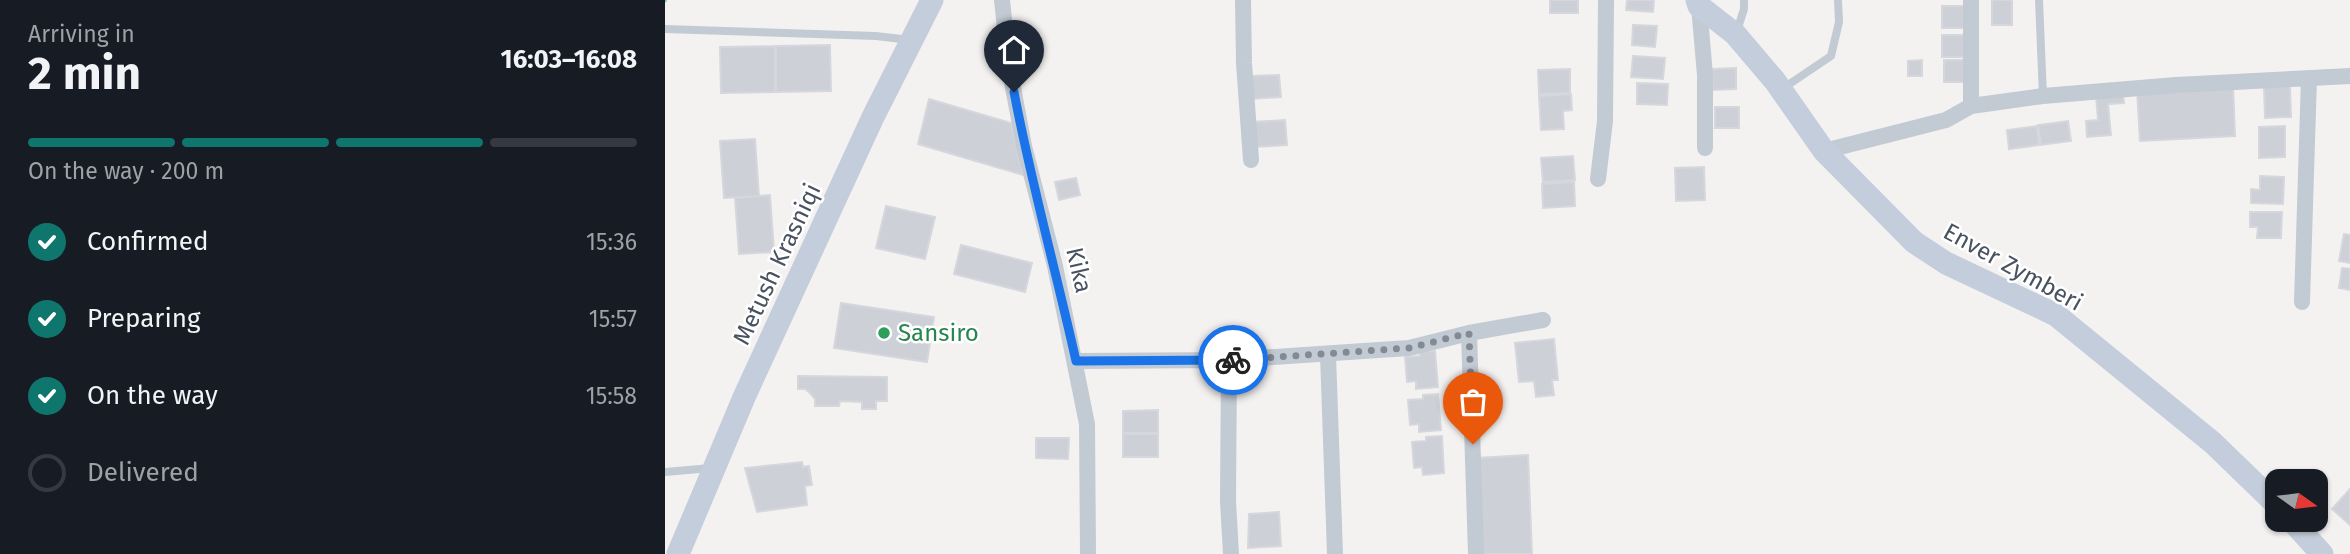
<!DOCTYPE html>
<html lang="en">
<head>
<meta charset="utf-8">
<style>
	:root { --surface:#171b24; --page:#20242c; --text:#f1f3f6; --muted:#9ea1a6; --line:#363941; --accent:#0f766e }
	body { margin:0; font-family:"Fira Sans",sans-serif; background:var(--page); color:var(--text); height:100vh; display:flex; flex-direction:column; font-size:26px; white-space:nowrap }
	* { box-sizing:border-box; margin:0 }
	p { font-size:23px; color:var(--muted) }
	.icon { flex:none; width:38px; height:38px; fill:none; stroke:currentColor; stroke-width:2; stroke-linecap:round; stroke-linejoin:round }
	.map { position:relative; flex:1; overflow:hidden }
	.side { display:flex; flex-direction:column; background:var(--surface); width:665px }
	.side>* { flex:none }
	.needle { width:46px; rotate:104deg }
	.fabs { position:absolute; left:1600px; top:469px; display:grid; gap:14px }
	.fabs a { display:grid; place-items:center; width:63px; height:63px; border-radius:14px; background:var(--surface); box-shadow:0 2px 5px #0004; font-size:35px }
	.pin { position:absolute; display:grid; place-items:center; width:60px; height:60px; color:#fff; margin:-72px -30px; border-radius:50% 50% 50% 0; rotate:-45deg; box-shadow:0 0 7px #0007 }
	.pin .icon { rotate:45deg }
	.courier { position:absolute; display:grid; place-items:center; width:70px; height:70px; margin:-35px; border:5px solid #1a73e8; border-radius:50%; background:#fff; color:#222; box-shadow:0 2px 9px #0007 }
	.headline em { font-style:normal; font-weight:700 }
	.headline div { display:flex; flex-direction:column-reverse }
	.headline { display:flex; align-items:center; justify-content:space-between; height:119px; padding:0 28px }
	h1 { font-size:46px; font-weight:700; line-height:52px }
	.bar { display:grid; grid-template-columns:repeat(4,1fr); gap:10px 7px; align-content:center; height:84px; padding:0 28px }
	.bar i { height:9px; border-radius:5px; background:var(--line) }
	.bar .selected { background:var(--accent) }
	.bar p { grid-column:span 4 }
	ol { padding:0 28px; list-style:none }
	li { display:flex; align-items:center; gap:21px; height:77px }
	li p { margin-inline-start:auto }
	li .icon { padding:7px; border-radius:50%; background:var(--accent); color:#fff; stroke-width:4 }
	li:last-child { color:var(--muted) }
	li i { width:38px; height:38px; border:4px solid var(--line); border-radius:50% }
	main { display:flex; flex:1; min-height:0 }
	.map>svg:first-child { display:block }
	.building { fill:#cdd0d7; stroke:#d5d7dd; stroke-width:2 }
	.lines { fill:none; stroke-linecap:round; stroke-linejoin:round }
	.path { stroke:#76d2ad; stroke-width:2.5; stroke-dasharray:5 3.5; stroke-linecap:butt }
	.lane { stroke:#c2cad3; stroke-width:8 }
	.street { stroke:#c2cad3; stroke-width:16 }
	.secondary { stroke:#c4cddb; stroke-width:23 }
	.done { stroke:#848a93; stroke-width:7; stroke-dasharray:0 12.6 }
	.route { stroke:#1a73e8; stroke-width:9 }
	.leisure-dot { fill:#2e9e5b; stroke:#fff; stroke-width:2.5 }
	.labels { text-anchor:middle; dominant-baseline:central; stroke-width:5; stroke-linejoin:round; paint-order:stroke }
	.street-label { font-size:24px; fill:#485260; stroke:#fff }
	.leisure-label { font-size:24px; fill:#27864d; stroke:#fff; text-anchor:start }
</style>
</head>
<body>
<main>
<section class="side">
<div class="headline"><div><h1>2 min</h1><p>Arriving in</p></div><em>16:03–16:08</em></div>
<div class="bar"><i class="selected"></i><i class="selected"></i><i class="selected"></i><i></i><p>On the way · 200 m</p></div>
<ol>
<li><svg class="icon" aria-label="check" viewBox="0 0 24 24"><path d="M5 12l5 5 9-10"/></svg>Confirmed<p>15:36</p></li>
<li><svg class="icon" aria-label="check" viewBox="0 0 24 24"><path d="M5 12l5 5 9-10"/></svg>Preparing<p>15:57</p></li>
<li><svg class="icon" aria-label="check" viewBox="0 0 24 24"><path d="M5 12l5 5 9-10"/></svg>On the way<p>15:58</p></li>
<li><i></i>Delivered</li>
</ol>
</section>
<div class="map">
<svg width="1685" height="554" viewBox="0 0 1685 554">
	<rect width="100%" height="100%" fill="#f4f2f1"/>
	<path class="building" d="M885 0H913V13H885Z
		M962 0H989L988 12 961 10Z
		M1327 0H1347V25H1327Z
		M1277 6H1299V28H1277Z
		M968 25 992 26 990 47 967 45Z
		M1277 35H1299V57H1277Z
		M165 45 166 91 111 92V46Z
		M110 46V92L56 93 55 47Z
		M968 56 1000 58 998 79 966 77Z
		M1257 60V76H1243V61Z
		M1279 60H1301V82H1279Z
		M1071 68V89L1048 90 1047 69Z
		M905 69V93L874 94 873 70Z
		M614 75 616 97 587 99 585 76Z
		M972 83 1003 84 1002 105 972 104Z
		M1568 85 1570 136 1475 141 1472 90Z
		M1625 86 1626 117 1600 118 1599 87Z
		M906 94 907 110 898 111 899 129 876 130 874 96Z
		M1458 94 1459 103 1443 104 1446 135 1422 137 1421 121 1433 120 1431 96Z
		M264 99 346 123 358 175 253 144Z
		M1050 107H1074V128H1050Z
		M620 120 622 145 588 147 587 122Z
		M1403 121 1406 141 1376 145 1373 125Z
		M1372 126 1374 145 1344 149 1342 130Z
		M1620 126V157L1594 158V127Z
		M90 139 94 196 59 198 55 141Z
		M908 156 910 180 878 182 876 158Z
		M1039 167 1040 200 1011 201 1010 168Z
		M1595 176 1619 177 1618 204 1586 203V189L1595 190Z
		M411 178 415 195 394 200 390 182Z
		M909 182 910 206 878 208 877 184Z
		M105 195 109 252 74 254 70 198Z
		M221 206 270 217 260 259 211 248Z
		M1585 212H1617L1616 238H1592L1593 227H1585Z
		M1679 234 1685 235V263L1674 261Z
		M296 245 367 263 360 292 289 274Z
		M1677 268 1685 269V290L1674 288Z
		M176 303 269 317 262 362 169 348Z
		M889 339 893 380H887L889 395 871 397 869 381 854 382 850 343Z
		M770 351 773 387 751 389V381L742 382 740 357 755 356 754 352Z
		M133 376 222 377V401H211V409H197V402L175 401 174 406H150V399L145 393 140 389H133Z
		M773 394 776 430 754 432V424L745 425 743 400 758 399V395Z
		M493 410V433H458V411Z
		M458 434H493V457H458Z
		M777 436 779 473 758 475 757 467 749 468 747 442 761 441V437Z
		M371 438H404L403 459 371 458Z
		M863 455 867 554H816L812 458Z
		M137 462 138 467 144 466 147 485 140 486 142 505 92 512 80 468Z
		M1685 489V525L1667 509Z
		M614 512 616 546 583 548 584 514Z"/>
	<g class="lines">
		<path class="path" d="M0 2 1 0"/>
		<path class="lane" d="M1374 0 1378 96
			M0 29 211 36 245 40
			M1072 31 1079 9V0
			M1117 89 1166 56 1174 22 1173 0
			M0 472 46 468"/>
		<path class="street" d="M337 0 344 66 359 146 390 266 422 424 423 554
			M578 0 579 63 586 160
			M1034 6 1040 75V148
			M1306 106V0
			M1159 151 1281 120 1306 106 1378 96 1511 85 1685 76
			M933 179 940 121 941 0
			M1637 302 1644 78
			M804 333 811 554
			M663 355 670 554
			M564 360 563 501 566 554
			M411 361 564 360 744 348 804 333 878 320"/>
		<path class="secondary" d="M1032 0 1034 6 1070 34 1110 81 1159 151 1249 242 1281 263 1391 315 1548 443 1612 505
			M1626 520 1657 554
			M13 554 80 395 208 117 267 0"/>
	</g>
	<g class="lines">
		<path class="done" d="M568 360 744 348 804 333 808 444"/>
		<path class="route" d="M349 92C366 182 391 271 411 361L568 360"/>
	</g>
	<circle class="leisure-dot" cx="219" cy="333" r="7"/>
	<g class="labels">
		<g class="street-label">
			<text transform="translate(112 264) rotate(-65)">Metush Krasniqi</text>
			<text transform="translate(1348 267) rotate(29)">Enver Zymberi</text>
			<text transform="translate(414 270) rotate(77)">Kika</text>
		</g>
		<g class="leisure-label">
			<text x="233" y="333">Sansiro</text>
		</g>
	</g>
</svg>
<div class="fabs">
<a><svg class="needle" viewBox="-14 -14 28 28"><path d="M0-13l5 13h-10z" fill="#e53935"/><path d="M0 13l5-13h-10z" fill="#9ea1a6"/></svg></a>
</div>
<div class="pin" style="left:808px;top:444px;background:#ea580c"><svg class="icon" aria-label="bag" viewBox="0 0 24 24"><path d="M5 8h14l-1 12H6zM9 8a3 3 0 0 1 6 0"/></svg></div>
<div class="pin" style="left:349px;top:92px;background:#1f2937"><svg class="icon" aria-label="home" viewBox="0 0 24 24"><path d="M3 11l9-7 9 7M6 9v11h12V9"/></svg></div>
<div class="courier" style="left:568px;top:360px"><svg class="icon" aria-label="bike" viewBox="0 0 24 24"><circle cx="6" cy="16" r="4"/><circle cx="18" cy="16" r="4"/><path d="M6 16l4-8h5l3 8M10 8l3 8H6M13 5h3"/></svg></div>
</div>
</main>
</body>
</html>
